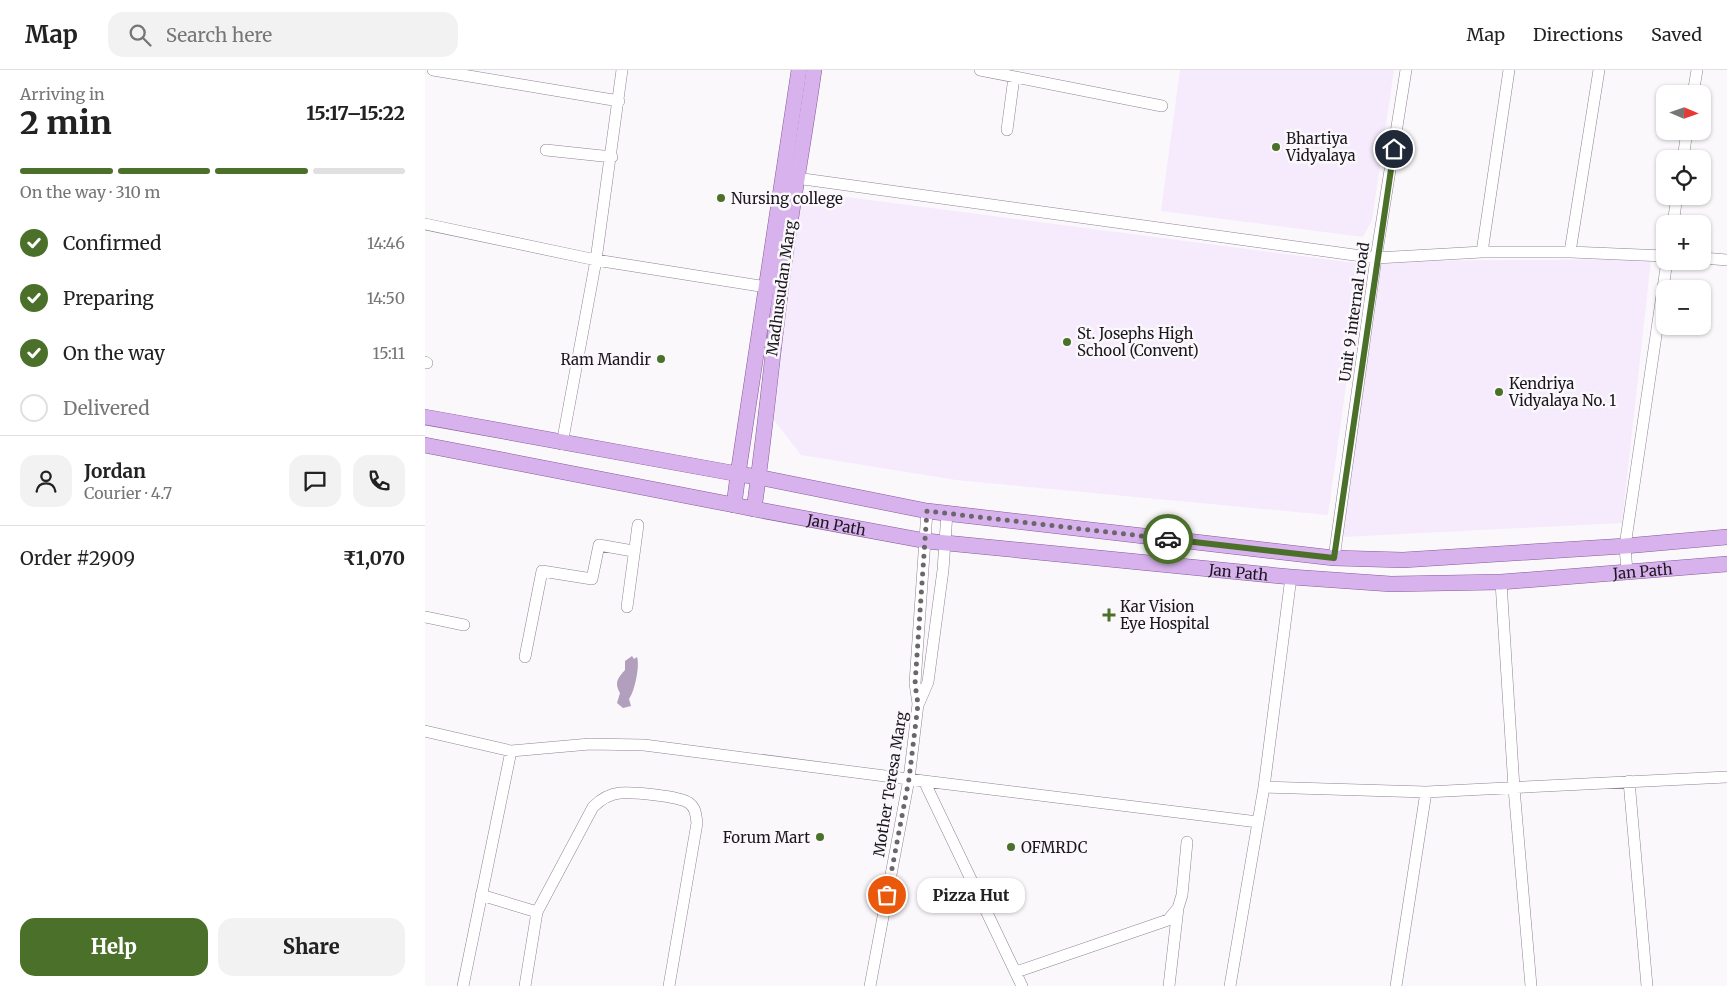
<!DOCTYPE html>
<html lang="en">
<head>
<meta charset="utf-8">
<style>
	:root { --surface:#fff; --page:#f2f2f2; --text:#222; --muted:#767676; --line:#e0e0e0; --accent:#4b7029 }
	body { margin:0; font-family:Merriweather,serif; background:var(--page); color:var(--text); height:100vh; display:flex; flex-direction:column; font-size:19px; white-space:nowrap }
	* { box-sizing:border-box; margin:0 }
	p { font-size:16px; color:var(--muted) }
	.icon { flex:none; width:28px; height:28px; fill:none; stroke:currentColor; stroke-width:2; stroke-linecap:round; stroke-linejoin:round }
	.map { position:relative; flex:1; overflow:hidden }
	.panel { display:flex; flex-direction:column; background:var(--surface); width:425px }
	.panel>* { flex:none }
	.needle { width:32px; rotate:92deg }
	.tools { position:absolute; left:1231px; top:15px; display:grid; gap:10px }
	.tools a { display:grid; place-items:center; width:55px; height:55px; border-radius:10px; background:var(--surface); box-shadow:0 1px 4px #0004; font-size:25px }
	.pin { position:absolute; display:grid; place-items:center; width:42px; height:42px; color:#fff; margin:-21px; border:2px solid #fff; border-radius:50%; box-shadow:0 1px 5px #0007 }
	.courier { position:absolute; display:grid; place-items:center; width:50px; height:50px; margin:-25px; border:4px solid #4b7029; border-radius:50%; background:#fff; color:#222; box-shadow:0 1px 6px #0007 }
	.bubble { position:absolute; height:35px; border-radius:15px; background:var(--surface); box-shadow:0 1px 4px #0004; font-size:16px; font-weight:800; line-height:35px; text-align:center }
	.head em { font-style:normal; font-weight:800 }
	.head div { display:flex; flex-direction:column-reverse }
	.head { display:flex; align-items:center; justify-content:space-between; height:85px; padding:0 20px }
	h1 { font-size:32px; font-weight:800; line-height:38px }
	.bar { display:grid; grid-template-columns:repeat(4,1fr); gap:8px 5px; align-content:center; height:60px; padding:0 20px }
	.bar i { height:6px; border-radius:4px; background:var(--line) }
	.bar .selected { background:var(--accent) }
	.bar p { grid-column:span 4 }
	.line { display:flex; align-items:center; gap:12px; padding:0 20px; border-top:1px solid var(--line) }
	.line div { flex:1 }
	.round { display:grid; place-items:center; flex:none; width:52px; height:52px; border-radius:15px; background:var(--page) }
	ol { padding:0 20px; list-style:none }
	li { display:flex; align-items:center; gap:15px; height:55px }
	li p { margin-inline-start:auto }
	li .icon { padding:5px; border-radius:50%; background:var(--accent); color:#fff; stroke-width:4 }
	li:last-child { color:var(--muted) }
	li i { width:28px; height:28px; border:2px solid var(--line); border-radius:50% }
	.primary-button { display:flex; gap:10px; margin-top:auto; padding:10px 20px }
	.primary-button a { flex:1; height:58px; border-radius:15px; background:var(--accent); color:#fff; font-size:20px; font-weight:800; line-height:58px; text-align:center }
	.primary-button a+a { background:var(--page); color:var(--text) }
	header { display:flex; align-items:center; gap:30px; box-sizing:border-box; height:70px; padding:0 25px; background:var(--surface); border-bottom:1px solid var(--line) }
	header strong { font-size:24px }
	nav { display:flex; gap:28px; margin-inline-start:auto; font-size:18px }
	.search { width:350px; height:45px; background:var(--page); display:flex; align-items:center; gap:12px; box-sizing:border-box; padding:0 18px; border-radius:15px; color:var(--muted); font-size:19px }
	main { display:flex; flex:1; min-height:0 }
	.map>svg:first-child { display:block }
	.built { fill:#f5ebfc }
	.water { fill:#b19fbd }
	.lines { fill:none; stroke-linecap:round; stroke-linejoin:round }
	.minor-casing { stroke:#8f8396; stroke-width:12 }
	.major-casing { stroke:#855a9c; stroke-width:16 }
	.minor { stroke:#fff; stroke-width:11 }
	.major { stroke:#d7b2ec; stroke-width:15 }
	.done { stroke:#6a666c; stroke-width:5; stroke-dasharray:0 9 }
	.route { stroke:#4b7029; stroke-width:6 }
	.poi-dot { fill:#4b7029; stroke:#fbf8fc; stroke-width:2 }
	.labels { text-anchor:middle; dominant-baseline:central; stroke-width:5; stroke-linejoin:round; paint-order:stroke }
	.poi-label { font-size:15px; fill:#1c171f; stroke:#fbf8fc; text-anchor:start }
	.street-label { font-size:15px; fill:#1c171f; stroke:#fbf8fc }
</style>
</head>
<body>
<header>
<strong>Map</strong>
<div class="search"><svg class="icon" aria-label="search" viewBox="0 0 24 24"><circle cx="10" cy="10" r="6"/><path d="M15 15l6 6"/></svg>Search here</div>
<nav><a>Map</a><a>Directions</a><a>Saved</a></nav>
</header>
<main>
<section class="panel">
<div class="head"><div><h1>2 min</h1><p>Arriving in</p></div><em>15:17–15:22</em></div>
<div class="bar"><i class="selected"></i><i class="selected"></i><i class="selected"></i><i></i><p>On the way · 310 m</p></div>
<ol>
<li><svg class="icon" aria-label="check" viewBox="0 0 24 24"><path d="M5 12l5 5 9-10"/></svg>Confirmed<p>14:46</p></li>
<li><svg class="icon" aria-label="check" viewBox="0 0 24 24"><path d="M5 12l5 5 9-10"/></svg>Preparing<p>14:50</p></li>
<li><svg class="icon" aria-label="check" viewBox="0 0 24 24"><path d="M5 12l5 5 9-10"/></svg>On the way<p>15:11</p></li>
<li><i></i>Delivered</li>
</ol>
<div class="line" style="height:90px"><a class="round"><svg class="icon" aria-label="person" viewBox="0 0 24 24"><circle cx="12" cy="8" r="4"/><path d="M4 21q1-7 8-7t8 7"/></svg></a><div><b>Jordan</b><p>Courier · 4.7</p></div><a class="round"><svg class="icon" aria-label="chat" viewBox="0 0 24 24"><path d="M4 5h16v11H9l-5 4z"/></svg></a><a class="round"><svg class="icon" aria-label="phone" viewBox="0 0 24 24"><path d="M5 4h4l2 5-3 2q2 4 5 5l2-3 5 2v4C11 20 4 13 5 4z"/></svg></a></div>
<div class="line" style="height:65px"><div>Order #2909</div><b>₹1,070</b></div>
<div class="primary-button"><a>Help</a><a>Share</a></div>
</section>
<div class="map">
<svg width="1302" height="916" viewBox="0 0 1302 916">
	<rect width="100%" height="100%" fill="#fbf8fc"/>
	<path class="built" d="M755 0H969L947 150 938 167 736 141Z
		M375 121 938 194 903 445 531 410 376 385 349 350Z
		M1226 189 1197 453 918 467 954 191Z"/>
	<path class="water" d="M207 586 209 589 212 587C215 595 210 621 204 629L206 636 198 638 192 633 195 623C189 612 193 608 200 600V591Z"/>
	<g class="lines">
		<defs>
			<path id="minor" d="M8 0 194 31
				M555 0 737 36
				M1268 24 1272 0
				M582 60 589 7
				M121 80 187 87
				M1258 89 1262 61
				M371 108 951 188 1057 182H1145L1240 186
				M0 154 171 190 341 217
				M1248 154 1252 126
				M1057 182 1084 0
				M1145 182 1174 0
				M1278 188 1302 190
				M0 292 2 293
				M137 374 171 190 197 0
				M909 488 951 188 981 0
				M1202 502 1200 476 1242 191
				M1076 512 1089 718 1106 916
				M202 537 213 455
				M0 547 39 555
				M100 587 117 501 167 509 174 475 208 481
				M494 633 503 612 518 500 522 443
				M0 661 86 681 165 674 219 675 499 711 597 916
				M499 711 833 752
				M1204 711 1222 916
				M839 717 1001 722 1302 707
				M56 825 112 842
				M591 902 743 850 753 838 757 825 762 772
				M38 916 86 681
				M100 916 112 842 168 737C176 729 184 724 195 723 209 722 254 726 264 733 271 738 271 746 272 753L244 916
				M445 916 484 709 493 634 490 613 502 441
				M744 916 753 838
				M805 916 839 717 866 507
				M971 916 1001 722"/>
			<g id="major">
				<path d="M389 0C379 70 366 140 357 210 347 286 340 363 329 439L309 435 313 404 333 407 502 441 909 488 978 490 1200 476 1302 467"/>
				<path d="M0 347 313 404 374 0"/>
				<path d="M0 375 309 435"/>
				<path id="s1" d="M329 439 501 471 866 507 966 514 1076 512 1302 494"/>
			</g>
		</defs>
		<use href="#minor" class="minor-casing"/>
		<use href="#major" class="major-casing"/>
		<use href="#minor" class="minor"/>
		<use href="#major" class="major"/>
	</g>
	<g class="lines">
		<path class="done" d="M462 825 484 709 493 634 490 614 502 441 743 469"/>
		<path class="route" d="M743 469 909 488 969 79"/>
	</g>
	<g class="poi-dot">
		<circle cx="851" cy="77" r="5"/>
		<circle cx="296" cy="128" r="5"/>
		<circle cx="642" cy="272" r="5"/>
		<circle cx="236" cy="289" r="5"/>
		<circle cx="1074" cy="322" r="5"/>
		<path d="M681.5 537.5h5v5h5v5h-5v5h-5v-5h-5v-5h5z"/>
		<circle cx="395" cy="767" r="5"/>
		<circle cx="586" cy="777" r="5"/>
	</g>
	<g class="labels">
		<g class="poi-label">
			<text x="861" y="68">Bhartiya<tspan x="861" dy="17">Vidyalaya</tspan></text>
			<text x="306" y="128">Nursing college</text>
			<text x="652" y="263">St. Josephs High<tspan x="652" dy="17">School (Convent)</tspan></text>
			<text x="226" y="289" text-anchor="end">Ram Mandir</text>
			<text x="1084" y="313">Kendriya<tspan x="1084" dy="17">Vidyalaya No. 1</tspan></text>
			<text x="695" y="536">Kar Vision<tspan x="695" dy="17">Eye Hospital</tspan></text>
			<text x="385" y="767" text-anchor="end">Forum Mart</text>
			<text x="596" y="777">OFMRDC</text>
		</g>
		<g class="street-label">
			<text transform="translate(356 218) rotate(-82)">Madhusudan Marg</text>
			<text transform="translate(929 242) rotate(-82)">Unit 9 internal road</text>
			<text stroke="none"><textPath href="#s1" startOffset="84">Jan Path</textPath></text>
			<text stroke="none"><textPath href="#s1" startOffset="894">Jan Path</textPath></text>
			<text stroke="none"><textPath href="#s1" startOffset="489">Jan Path</textPath></text>
			<text transform="translate(465 714) rotate(-81)">Mother Teresa Marg</text>
		</g>
	</g>
</svg>
<div class="tools">
<a><svg class="needle" viewBox="-14 -14 28 28"><path d="M0-13l5 13h-10z" fill="#e53935"/><path d="M0 13l5-13h-10z" fill="#767676"/></svg></a>
<a><svg class="icon" aria-label="locate" viewBox="0 0 24 24"><circle cx="12" cy="12" r="6"/><path d="M12 2v4M12 18v4M2 12h4M18 12h4"/></svg></a>
<a>+</a>
<a>−</a>
</div>
<div class="pin" style="left:462px;top:825px;background:#ea580c"><svg class="icon" aria-label="bag" viewBox="0 0 24 24"><path d="M5 8h14l-1 12H6zM9 8a3 3 0 0 1 6 0"/></svg></div>
<div class="pin" style="left:969px;top:79px;background:#1f2937"><svg class="icon" aria-label="home" viewBox="0 0 24 24"><path d="M3 11l9-7 9 7M6 9v11h12V9"/></svg></div>
<div class="courier" style="left:743px;top:469px"><svg class="icon" aria-label="car" viewBox="0 0 24 24"><path d="M5 17H2v-5l4-1 3-4h7l3 4 3 1v5h-3M9 17h6M6 11h13"/><circle cx="7" cy="17" r="2"/><circle cx="17" cy="17" r="2"/></svg></div>
<div class="bubble" style="left:492px;top:808px;width:108px">Pizza Hut</div>
</div>
</main>
</body>
</html>
